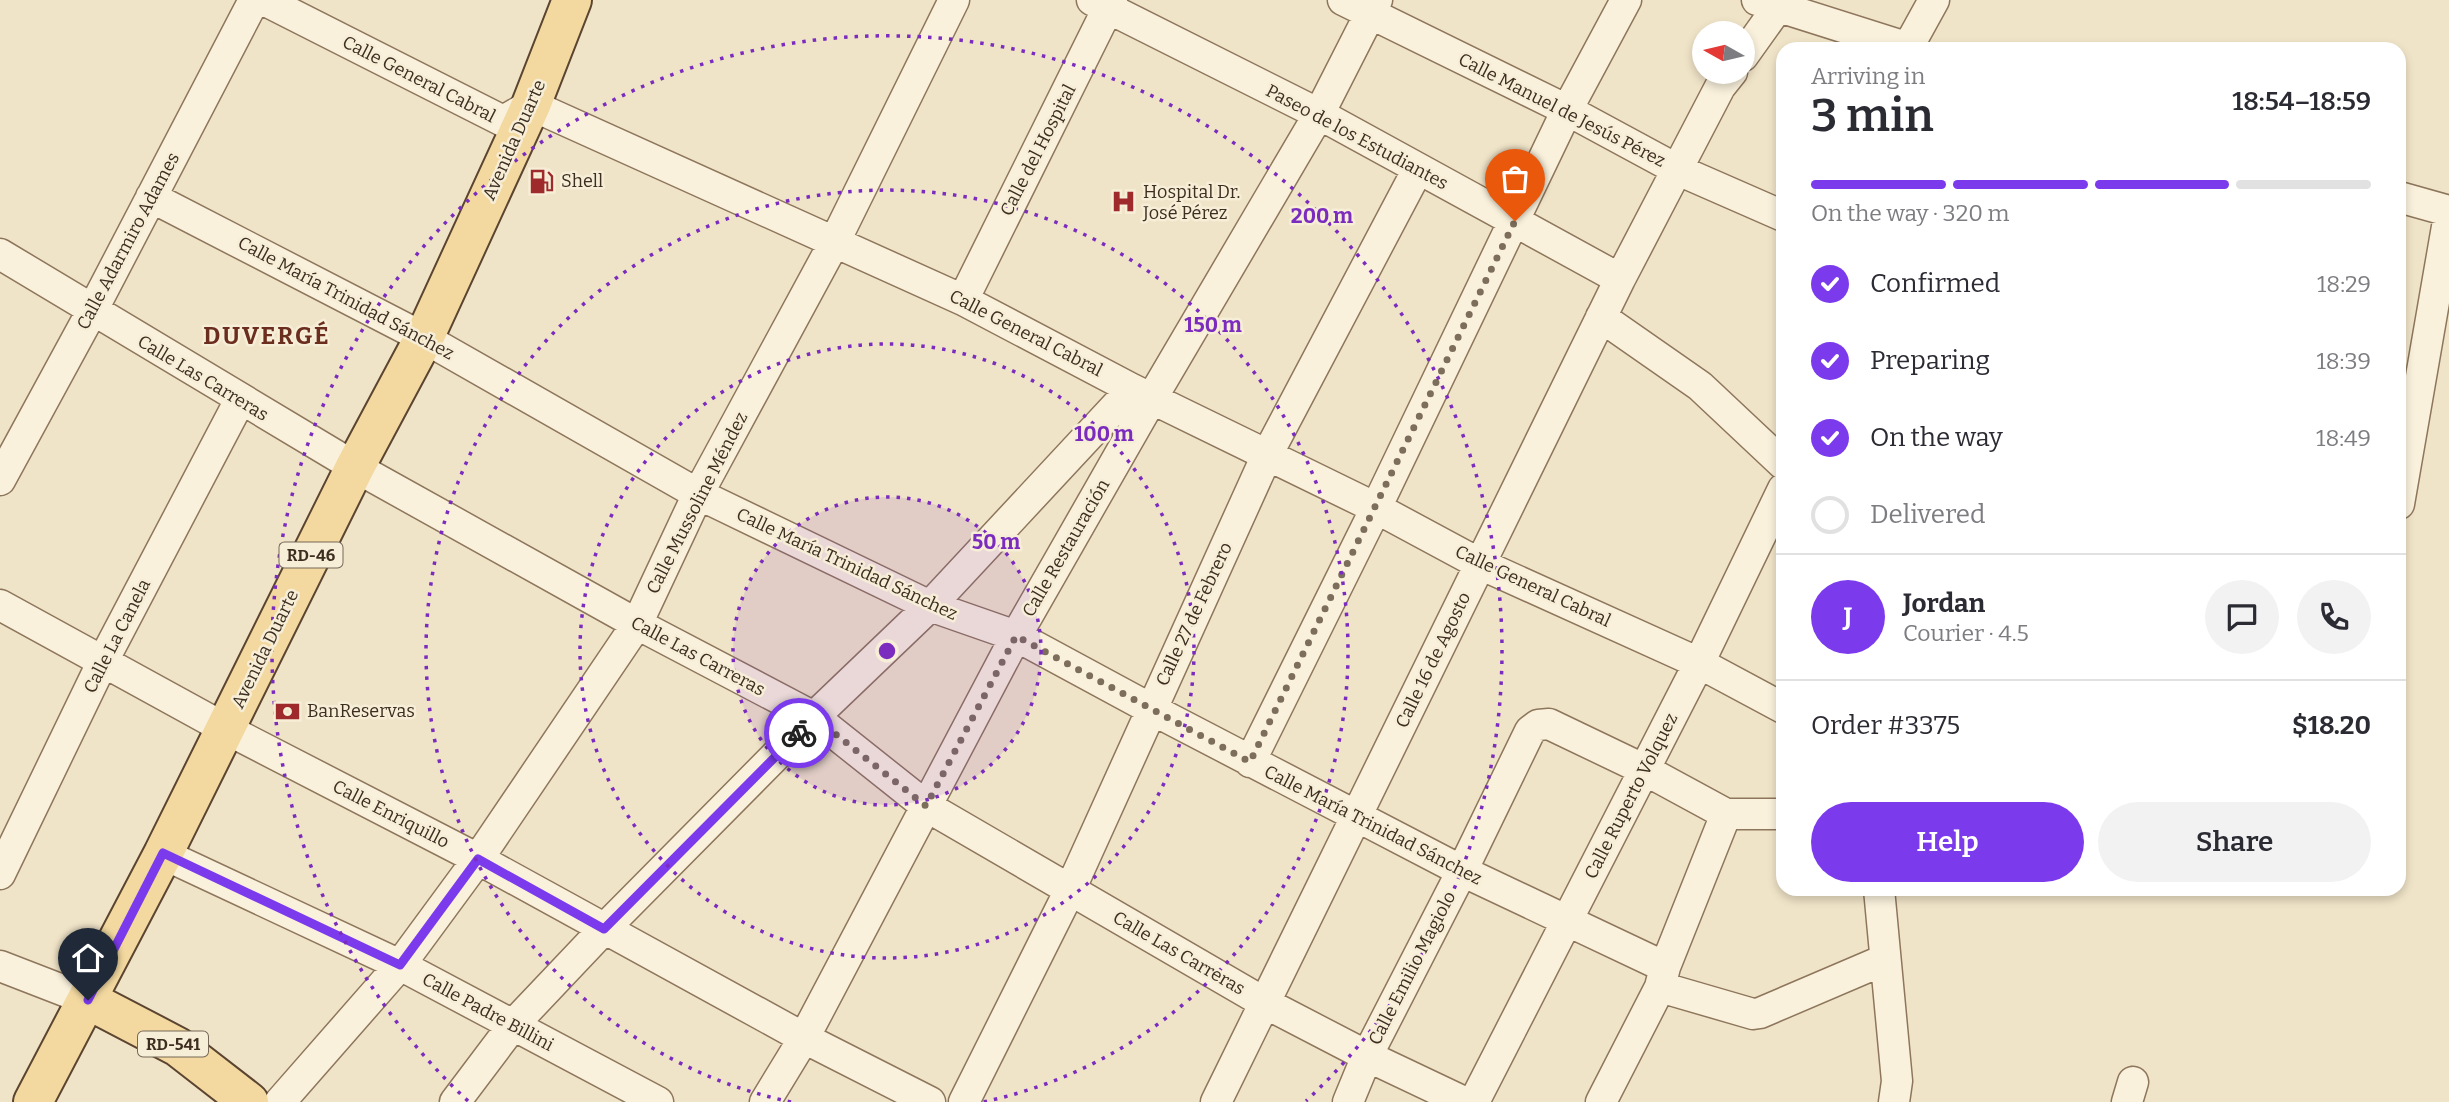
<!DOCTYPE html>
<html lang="en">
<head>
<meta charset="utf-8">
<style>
	:root { --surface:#fff; --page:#f2f2f3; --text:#2b2b33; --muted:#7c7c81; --line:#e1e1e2; --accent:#7c3aed }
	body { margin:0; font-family:Bitter,serif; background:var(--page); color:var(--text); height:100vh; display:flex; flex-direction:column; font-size:26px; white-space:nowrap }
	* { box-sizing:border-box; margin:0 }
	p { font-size:23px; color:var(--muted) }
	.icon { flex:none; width:38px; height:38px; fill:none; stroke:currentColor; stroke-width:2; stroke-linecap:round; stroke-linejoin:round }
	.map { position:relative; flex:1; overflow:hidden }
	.drawer { position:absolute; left:1776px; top:42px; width:630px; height:854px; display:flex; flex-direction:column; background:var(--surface); border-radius:21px; box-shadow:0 4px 10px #0003 }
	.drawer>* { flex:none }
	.needle { width:46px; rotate:278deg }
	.controls { position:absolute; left:1692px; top:21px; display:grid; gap:14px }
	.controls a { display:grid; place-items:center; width:63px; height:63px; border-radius:50%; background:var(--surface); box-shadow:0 4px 10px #0003; font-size:35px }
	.pin { position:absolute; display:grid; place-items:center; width:60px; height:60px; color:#fff; margin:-72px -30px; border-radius:50% 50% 50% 0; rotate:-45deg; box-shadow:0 0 7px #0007 }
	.pin .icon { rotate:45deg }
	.courier { position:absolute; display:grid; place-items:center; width:70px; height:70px; margin:-35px; border:5px solid #7c3aed; border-radius:50%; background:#fff; color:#222; box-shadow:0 2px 9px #0007 }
	.head em { font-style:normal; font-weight:600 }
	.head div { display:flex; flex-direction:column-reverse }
	.head { display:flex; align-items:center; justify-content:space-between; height:119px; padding:0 35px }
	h1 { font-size:46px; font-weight:600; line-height:52px }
	.bar { display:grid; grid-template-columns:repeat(4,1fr); gap:10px 7px; align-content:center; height:84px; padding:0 35px }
	.bar i { height:9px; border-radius:5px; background:var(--line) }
	.bar .active { background:var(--accent) }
	.bar p { grid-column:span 4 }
	.line { display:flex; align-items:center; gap:18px; padding:0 35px; border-top:2px solid var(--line) }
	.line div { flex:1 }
	.round { display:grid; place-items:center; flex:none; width:74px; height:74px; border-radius:37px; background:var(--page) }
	ol { padding:0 35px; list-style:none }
	li { display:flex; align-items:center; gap:21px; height:77px }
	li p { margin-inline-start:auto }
	li .icon { padding:7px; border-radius:50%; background:var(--accent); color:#fff; stroke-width:4 }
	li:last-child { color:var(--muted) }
	li i { width:38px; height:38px; border:4px solid var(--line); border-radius:50% }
	.button { display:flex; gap:14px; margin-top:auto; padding:14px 35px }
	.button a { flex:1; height:80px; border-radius:42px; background:var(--accent); color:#fff; font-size:28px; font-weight:600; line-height:80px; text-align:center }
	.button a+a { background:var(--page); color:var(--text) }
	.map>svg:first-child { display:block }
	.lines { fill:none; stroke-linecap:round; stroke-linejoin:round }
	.minor-casing { stroke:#8d765c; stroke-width:33 }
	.major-casing { stroke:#5b4430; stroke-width:42 }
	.minor { stroke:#faf1dc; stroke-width:30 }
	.major { stroke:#f3d9a0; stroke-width:38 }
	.done { stroke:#7c6e5b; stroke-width:7; stroke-dasharray:0 12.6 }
	.route { stroke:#7c3aed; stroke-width:9 }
	.ring { fill:none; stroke:#7b2cbf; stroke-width:3.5; stroke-dasharray:3.5 7 }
	.labels { text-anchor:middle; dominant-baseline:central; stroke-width:5; stroke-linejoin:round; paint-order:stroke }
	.shield { fill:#f7eed8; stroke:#756857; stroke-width:2 }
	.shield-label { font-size:16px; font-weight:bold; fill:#3d2e20 }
	.street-label { font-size:18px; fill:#3d2e20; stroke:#f7eed8 }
	.poi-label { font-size:18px; fill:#3d2e20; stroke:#f7eed8; text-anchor:start }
	.district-label { font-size:24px; font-weight:bold; letter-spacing:2px; fill:#6b2e1e; stroke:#f7eed8 }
	.centre { fill:#7b2cbf; stroke:#f7eed8; stroke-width:3.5 }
	.ring-label { font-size:21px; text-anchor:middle; font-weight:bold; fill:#7b2cbf; stroke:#f7eed8; stroke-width:5; stroke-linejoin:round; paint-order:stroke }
</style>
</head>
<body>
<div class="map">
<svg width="2449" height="1102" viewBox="0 0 2449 1102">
	<rect width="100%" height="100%" fill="#f0e4c8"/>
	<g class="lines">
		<defs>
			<path id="minor" d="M264 0 503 121 531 105 963 300 1132 389 1376 508 1480 564 1699 663 1783 708
				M1092 0 1319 114 1620 279
				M1343 0 1567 110 1678 170 1783 216
				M1757 0 1912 49
				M1907 49 1934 0
				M1743 56 1783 0
				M151 197 424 338 698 494 930 606 1016 636 1151 709 1462 871 1665 967
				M2399 197 2449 211
				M0 254 355 467 637 624 814 717 926 806 1265 1003 1367 1056 1464 1102
				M963 300 1112 0
				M1601 317 1700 386 1783 464
				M0 480 92 311 254 0
				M2399 504 2449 215
				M0 605 226 729 478 859 804 1038 930 1102
				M1250 762 1376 508 1567 110 1626 0
				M163 854 400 965 658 1102
				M0 874 103 661 240 400
				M1879 889 1897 1081 1894 1102
				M0 966 88 1000
				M1660 987 1753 1014 1760 1013 1884 960
				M280 1102 400 965 478 859 637 624 698 494 835 241 954 0
				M455 1102 513 1025 604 929 814 717 930 606 1132 389
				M765 1102 804 1038 1016 636 1152 398 1319 114 1377 0
				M964 1102 1070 890 1267 455 1418 169
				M1216 1102 1620 279 1720 87 1732 72
				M1348 1102 1367 1056 1462 871 1530 731 1538 725 1549 724 1645 770 1726 814H1783
				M1474 1102 1699 663 1783 489
				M1601 1102 1660 987 1665 967 1726 814
				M2127 1102 2133 1082"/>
			<path id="major" d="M88 1000 178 1047 249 1102
				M33 1102 163 854 355 467 424 338 531 105 572 0"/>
		</defs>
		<use href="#minor" class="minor-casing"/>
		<use href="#major" class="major-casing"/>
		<use href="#minor" class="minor"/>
		<use href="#major" class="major"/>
	</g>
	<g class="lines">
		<path class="done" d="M799 733 814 717 926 806 1016 636 1250 762 1515 221"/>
		<path class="route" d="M88 1000 163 853 400 965 478 859 604 929 799 733"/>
	</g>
	<circle cx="887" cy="651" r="154" fill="#7b2cbf" fill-opacity=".12"/>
	<g class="ring">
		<circle cx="887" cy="651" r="154"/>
		<circle cx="887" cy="651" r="307"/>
		<path d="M791 1102A461 461 0 1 1 983 1102"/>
		<path d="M468 1101A615 615 0 1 1 1306 1101"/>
	</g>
	<defs>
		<symbol id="fuel-bare" viewBox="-9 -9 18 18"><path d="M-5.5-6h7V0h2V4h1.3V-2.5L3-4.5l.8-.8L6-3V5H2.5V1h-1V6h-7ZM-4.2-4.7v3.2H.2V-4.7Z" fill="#9e2a2b" stroke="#f7eed8" stroke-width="2.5" paint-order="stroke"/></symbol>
		<symbol id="hospital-bare" viewBox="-9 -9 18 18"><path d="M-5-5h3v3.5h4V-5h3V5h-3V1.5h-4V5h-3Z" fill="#9e2a2b" stroke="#f7eed8" stroke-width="2.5" paint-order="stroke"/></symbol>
		<symbol id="bank-bare" viewBox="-9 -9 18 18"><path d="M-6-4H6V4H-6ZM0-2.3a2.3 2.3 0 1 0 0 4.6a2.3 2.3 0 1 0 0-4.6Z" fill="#9e2a2b" stroke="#f7eed8" stroke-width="2.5" paint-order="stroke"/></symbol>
	</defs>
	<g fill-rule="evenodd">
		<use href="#fuel-bare" x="524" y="164" width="35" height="35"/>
		<use href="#hospital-bare" x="1106" y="184" width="35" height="35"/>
		<use href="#bank-bare" x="270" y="694" width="35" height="35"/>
	</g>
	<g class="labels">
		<g class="shield">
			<rect x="279.5" y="542.5" width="63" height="25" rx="5"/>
			<rect x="138" y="1031.5" width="70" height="25" rx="5"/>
		</g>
		<g class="shield-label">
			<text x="311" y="555">RD-46</text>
			<text x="173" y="1044">RD-541</text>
		</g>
		<g class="street-label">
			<text transform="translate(419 79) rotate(27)">Calle General Cabral</text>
			<text transform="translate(1562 110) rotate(27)">Calle Manuel de Jesús Pérez</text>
			<text transform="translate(1357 137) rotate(28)">Paseo de los Estudiantes</text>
			<text transform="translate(514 140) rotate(-66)">Avenida Duarte</text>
			<text transform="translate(1038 150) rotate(-63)">Calle del Hospital</text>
			<text transform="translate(128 241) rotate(-62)">Calle Adarmiro Adames</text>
			<text transform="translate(346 298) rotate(28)">Calle María Trinidad Sánchez</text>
			<text transform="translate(1026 333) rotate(27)">Calle General Cabral</text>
			<text transform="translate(203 378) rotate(31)">Calle Las Carreras</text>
			<text transform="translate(697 503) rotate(-63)">Calle Mussoline Méndez</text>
			<text transform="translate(1066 548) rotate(-60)">Calle Restauración</text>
			<text transform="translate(847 564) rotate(25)">Calle María Trinidad Sánchez</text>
			<text transform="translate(1533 586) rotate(25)">Calle General Cabral</text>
			<text transform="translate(1194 614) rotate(-65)">Calle 27 de Febrero</text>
			<text transform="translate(117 636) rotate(-63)">Calle La Canela</text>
			<text transform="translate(265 649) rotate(-64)">Avenida Duarte</text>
			<text transform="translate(698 656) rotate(28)">Calle Las Carreras</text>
			<text transform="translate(1433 660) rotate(-64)">Calle 16 de Agosto</text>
			<text transform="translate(1631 796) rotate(-63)">Calle Ruperto Volquez</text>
			<text transform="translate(391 814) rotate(27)">Calle Enriquillo</text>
			<text transform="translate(1373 825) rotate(27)">Calle María Trinidad Sánchez</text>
			<text transform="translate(1179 953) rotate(30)">Calle Las Carreras</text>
			<text transform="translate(1412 968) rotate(-63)">Calle Emilio Magiolo</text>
			<text transform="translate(488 1012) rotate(28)">Calle Padre Billini</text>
		</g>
		<g class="poi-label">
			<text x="561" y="181">Shell</text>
			<text x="1143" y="192">Hospital Dr.<tspan x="1143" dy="21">José Pérez</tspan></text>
			<text x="307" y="711">BanReservas</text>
		</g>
		<g class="district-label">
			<text x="267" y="336">DUVERGÉ</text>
		</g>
	</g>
	<circle cx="887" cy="651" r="10" class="centre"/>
	<g class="ring-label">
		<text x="1322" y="223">200 m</text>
		<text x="1213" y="332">150 m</text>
		<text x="1104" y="441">100 m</text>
		<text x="996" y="549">50 m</text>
	</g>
</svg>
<div class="controls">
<a><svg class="needle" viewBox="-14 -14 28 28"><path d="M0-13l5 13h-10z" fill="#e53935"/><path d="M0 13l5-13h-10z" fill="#7c7c81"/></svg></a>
</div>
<div class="pin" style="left:1515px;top:221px;background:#ea580c"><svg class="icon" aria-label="bag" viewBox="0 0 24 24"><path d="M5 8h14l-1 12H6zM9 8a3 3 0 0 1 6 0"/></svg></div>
<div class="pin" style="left:88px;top:1000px;background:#1f2937"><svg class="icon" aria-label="home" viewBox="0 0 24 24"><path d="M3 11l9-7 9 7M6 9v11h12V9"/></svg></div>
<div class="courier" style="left:799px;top:733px"><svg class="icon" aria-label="bike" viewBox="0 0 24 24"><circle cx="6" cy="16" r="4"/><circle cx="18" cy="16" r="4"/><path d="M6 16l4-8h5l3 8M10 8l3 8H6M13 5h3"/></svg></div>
<section class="drawer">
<div class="head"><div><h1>3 min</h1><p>Arriving in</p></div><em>18:54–18:59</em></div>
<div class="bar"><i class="active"></i><i class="active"></i><i class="active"></i><i></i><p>On the way · 320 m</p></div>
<ol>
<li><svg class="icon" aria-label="check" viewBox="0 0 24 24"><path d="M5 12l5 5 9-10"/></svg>Confirmed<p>18:29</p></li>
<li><svg class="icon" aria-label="check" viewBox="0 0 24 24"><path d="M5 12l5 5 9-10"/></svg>Preparing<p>18:39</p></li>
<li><svg class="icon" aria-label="check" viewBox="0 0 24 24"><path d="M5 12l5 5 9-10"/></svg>On the way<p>18:49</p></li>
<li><i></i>Delivered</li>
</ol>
<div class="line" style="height:126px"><b class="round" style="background:var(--accent);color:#fff">J</b><div><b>Jordan</b><p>Courier · 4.5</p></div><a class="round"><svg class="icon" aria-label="chat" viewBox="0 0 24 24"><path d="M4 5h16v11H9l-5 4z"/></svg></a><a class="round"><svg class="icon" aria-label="phone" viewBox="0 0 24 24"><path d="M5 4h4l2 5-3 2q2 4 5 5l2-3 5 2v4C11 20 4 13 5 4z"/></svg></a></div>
<div class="line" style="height:91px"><div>Order #3375</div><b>$18.20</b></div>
<div class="button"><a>Help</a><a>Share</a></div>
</section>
</div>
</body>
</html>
